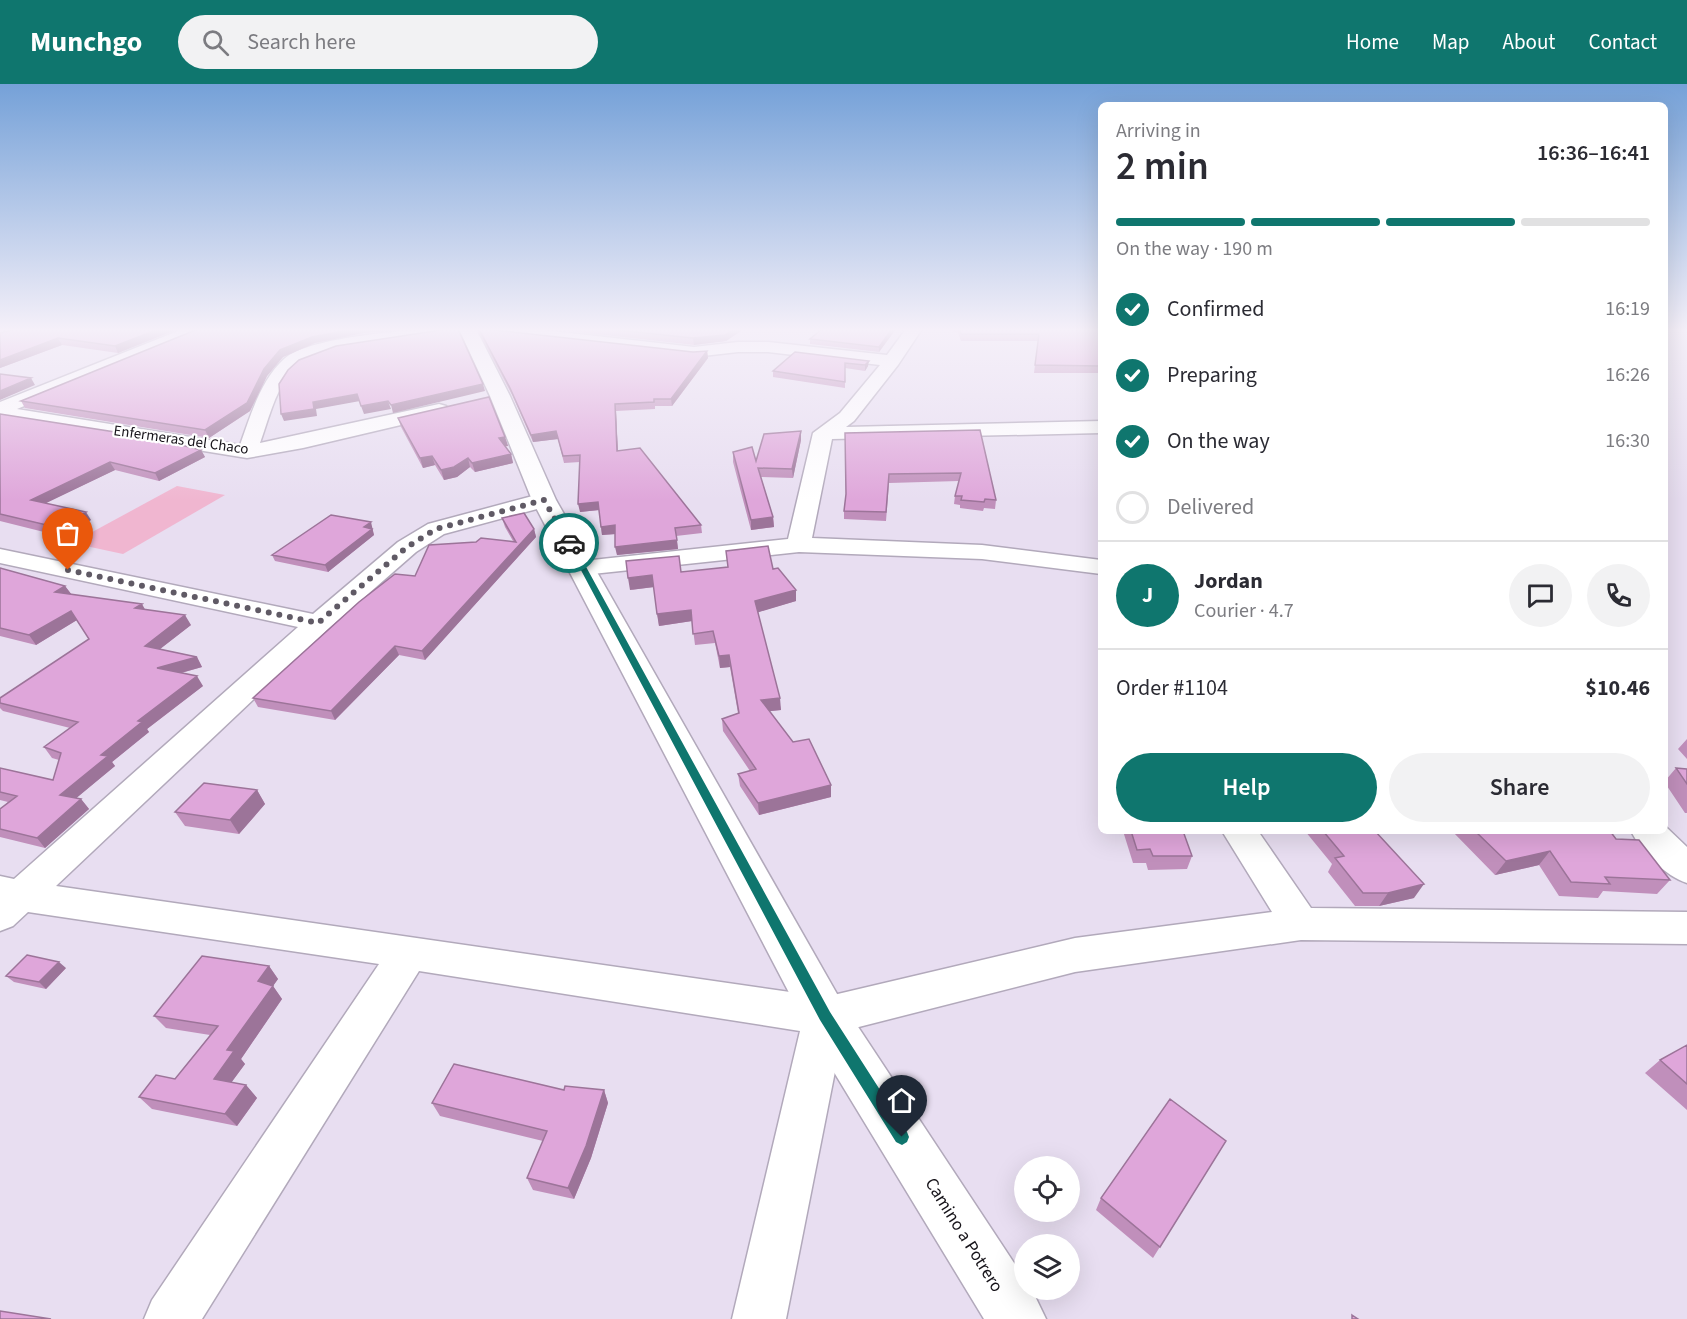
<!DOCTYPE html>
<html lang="en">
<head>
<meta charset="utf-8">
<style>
	:root { --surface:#fff; --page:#f2f2f3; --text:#2b2b33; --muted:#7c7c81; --line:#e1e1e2; --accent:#0f766e }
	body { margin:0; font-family:"Source Sans 3",sans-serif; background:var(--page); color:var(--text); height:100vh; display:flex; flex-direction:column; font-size:22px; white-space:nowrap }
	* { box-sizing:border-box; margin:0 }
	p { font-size:20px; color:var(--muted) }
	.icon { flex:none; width:33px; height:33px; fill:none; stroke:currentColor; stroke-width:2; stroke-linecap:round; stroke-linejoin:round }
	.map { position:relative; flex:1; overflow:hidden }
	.details { position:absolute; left:1098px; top:18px; width:570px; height:732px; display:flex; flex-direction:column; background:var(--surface); border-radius:9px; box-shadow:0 6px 24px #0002 }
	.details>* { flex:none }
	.buttons { position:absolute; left:1014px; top:1072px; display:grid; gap:12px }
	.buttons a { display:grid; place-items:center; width:66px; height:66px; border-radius:50%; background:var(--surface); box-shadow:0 6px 24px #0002; font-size:30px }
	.pin { position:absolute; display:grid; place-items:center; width:51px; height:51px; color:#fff; margin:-62px -26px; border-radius:50% 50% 50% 0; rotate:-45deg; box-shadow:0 0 6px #0007 }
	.pin .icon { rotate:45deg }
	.courier { position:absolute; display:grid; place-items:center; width:60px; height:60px; margin:-30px; border:4px solid #0f766e; border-radius:50%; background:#fff; color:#222; box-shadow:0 2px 8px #0007 }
	.head em { font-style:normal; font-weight:600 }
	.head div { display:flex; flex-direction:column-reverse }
	.head { display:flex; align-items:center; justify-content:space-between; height:102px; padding:0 18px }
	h1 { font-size:39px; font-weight:600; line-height:45px }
	.bar { display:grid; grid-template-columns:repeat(4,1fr); gap:9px 6px; align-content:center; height:72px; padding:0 18px }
	.bar i { height:8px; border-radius:4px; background:var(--line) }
	.bar .active { background:var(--accent) }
	.bar p { grid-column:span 4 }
	.line { display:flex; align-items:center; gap:15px; padding:0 18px; border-top:2px solid var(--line) }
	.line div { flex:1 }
	.round { display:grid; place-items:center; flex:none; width:63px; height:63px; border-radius:32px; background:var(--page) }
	ol { padding:0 18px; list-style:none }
	li { display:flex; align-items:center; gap:18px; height:66px }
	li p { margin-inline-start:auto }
	li .icon { padding:6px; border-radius:50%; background:var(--accent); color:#fff; stroke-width:4 }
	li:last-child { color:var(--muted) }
	li i { width:33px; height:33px; border:3px solid var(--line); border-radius:50% }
	.action { display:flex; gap:12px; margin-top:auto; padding:12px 18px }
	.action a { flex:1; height:69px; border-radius:36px; background:var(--accent); color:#fff; font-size:24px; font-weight:600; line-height:69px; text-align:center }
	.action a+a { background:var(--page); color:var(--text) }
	header { display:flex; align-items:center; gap:36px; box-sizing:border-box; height:84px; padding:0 30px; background:var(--accent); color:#fff }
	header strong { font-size:28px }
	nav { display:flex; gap:33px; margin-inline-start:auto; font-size:21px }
	.search { width:420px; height:54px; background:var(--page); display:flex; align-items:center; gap:15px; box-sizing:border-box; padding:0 21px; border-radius:33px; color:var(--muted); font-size:22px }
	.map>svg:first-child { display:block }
	.green { fill:#f0b6d0 }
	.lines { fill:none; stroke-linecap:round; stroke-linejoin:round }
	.street-casing { stroke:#b2a9bb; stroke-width:3 }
	.secondary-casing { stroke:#b2a9bb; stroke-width:3 }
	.street { fill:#fff; fill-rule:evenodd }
	.secondary { fill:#fff; fill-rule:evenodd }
	.wall { fill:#c08fbb }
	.shaded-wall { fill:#9c7499 }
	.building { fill:#dfa6da; stroke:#9c7499; stroke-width:1.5 }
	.route { fill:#0f766e }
	.done { stroke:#605a65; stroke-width:6; stroke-dasharray:0 10.8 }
	.labels { text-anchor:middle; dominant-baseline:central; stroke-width:4.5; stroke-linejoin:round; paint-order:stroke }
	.far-street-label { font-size:15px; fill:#161319; stroke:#fff }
	.street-label { font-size:18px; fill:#161319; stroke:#fff }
</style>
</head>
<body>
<header>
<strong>Munchgo</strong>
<div class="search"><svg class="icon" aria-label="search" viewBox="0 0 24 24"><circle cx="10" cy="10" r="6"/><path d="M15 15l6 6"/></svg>Search here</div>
<nav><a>Home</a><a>Map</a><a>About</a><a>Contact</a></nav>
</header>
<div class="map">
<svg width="1687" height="1235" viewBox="0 0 1687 1235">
	<rect width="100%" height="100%" fill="#e8def1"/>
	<path class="green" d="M177 402 225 411 123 470 72 459Z"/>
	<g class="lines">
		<defs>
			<path id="street" d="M183 245H204L202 248 17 325 240 361C251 331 260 297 284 275 310 252 415 245 451 245L449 248 443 250C405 256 311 261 289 291 274 310 268 337 260 359L439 320 446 322 449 326 446 330 439 332 303 364 247 374 0 334V318Z
				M488 245H534L694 263 738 258H768L887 271 906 245H922L898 281 854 337 846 343 1101 337V349L832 355 812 454 982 461 1101 476V490L982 475 799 468 583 491 574 489 571 484 574 479 583 477 788 455 813 349 840 329 880 281 768 268H738L694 273 496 250Z
				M544 409 552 411 555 416 552 421 444 450 416 468 328 545 56 802 825 913 1075 854 1272 828 1222 747H1258L1311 824 1687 828V860L1301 856 1075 888 843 947 786 1235H732L800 947 419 887 202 1235H144L152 1216 379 880 28 828 13 842 0 847V792L14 795 298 543 0 479V465L313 530 398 458 428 440Z
				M1665 742 1687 763V799C1665 792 1641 767 1631 747H1665Z"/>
			<path id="secondary" d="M459 245H476L510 312 556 416 841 917 1024 1194V1206H1032L1046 1235H984L809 947 532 416 490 312Z"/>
		</defs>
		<use href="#street" class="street-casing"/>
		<use href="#secondary" class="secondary-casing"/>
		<use href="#street" class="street"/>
		<use href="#secondary" class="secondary"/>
	</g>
	<path class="wall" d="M178 245 118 269 62 261 0 284V249Z
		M477 245H492L494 246 693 268 707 267 708 274 672 322H655V325L616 327 618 367 701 441 702 449 676 452 678 465 617 471 615 450 602 451 599 426 580 428V378L564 379 558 355 533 358 512 311Z
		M550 245H744L726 257 694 261Z
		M896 245 879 268 810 260V255Z
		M951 245H1101V289H1034L1038 257H961L958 248H953Z
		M364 249 315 259 283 273 267 292 250 327 209 354 25 324 21 317Z
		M795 268 868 282 865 287 845 284V304L773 293V287Z
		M0 330 186 362 201 366 205 373 159 397 115 386 45 419 91 436 60 452 0 437Z
		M398 334 505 353 508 362H505L511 370 513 379 475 388 470 383 457 393 444 396 435 381 423 384 401 343Z
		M980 346 996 416 995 425 984 424 983 427 960 424V421L954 420 955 412 959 397 889 399 886 437 844 435V427L846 410Z
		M801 347V356L793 394 761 393 773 433 774 443 751 446 733 378V368L756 377Z
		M502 434 534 445 536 453 425 576 399 571 335 636 258 623 253 614 513 457 505 443Z
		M373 444 372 445 374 451 328 488 275 477 272 471Z
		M726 467 773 485 796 517 758 528 781 626 769 627 831 713 759 731 740 702 738 690 750 687 723 647 722 635 738 629 730 583 720 584 715 559 695 561 692 537 659 542 654 503 630 506 681 488 728 484Z
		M0 484 65 502 71 510 145 526 191 541 160 565 197 573 202 583 181 589 203 602 147 645 149 648 112 678 115 682 76 714 81 715 89 725 45 764 0 753V725L8 718 0 716V684L53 696 59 676 52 674 44 663 70 644 3 627 0 624V614L89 555 77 536 36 561 0 552Z
		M1687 655V675L1678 665Z
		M1676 684 1687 685V729H1685L1665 699V697Z
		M257 706 265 720 239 750 185 742 175 728Z
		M1123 747H1183L1192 772 1187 785 1148 786 1146 779H1133Z
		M1305 747H1375L1414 814 1379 822H1355L1328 788 1332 780Z
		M1452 747H1610L1616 755 1670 796 1657 810 1603 807 1598 814 1559 812 1539 781 1495 791Z
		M269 882 278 895 273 902 282 915 241 975 245 980 231 999 246 1001 257 1014 237 1042 152 1025 139 1013 175 995 210 951 166 944 154 932Z
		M66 884 46 905 14 898 6 892Z
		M1687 961V1026L1645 989 1660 976Z
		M564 1006H604L608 1019 591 1074 574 1115 533 1106 527 1094 543 1057 440 1032 432 1019Z
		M1226 1057 1153 1174 1096 1126 1101 1114Z"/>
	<path class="shaded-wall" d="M159 245H178L118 269 115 262Z
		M353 245H413L364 249 315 259 283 273 267 292 250 327 209 354 205 346 264 285 280 266 312 253Z
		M734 245H744L726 257 694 261 693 254Z
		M892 245H896L879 268V263Z
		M58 254 62 261 0 284V276Z
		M707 267 708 274 672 322 671 315Z
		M869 277 868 282 865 287V281Z
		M31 294 35 301 0 316V307Z
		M483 300 485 307 393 329 391 321Z
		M357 310 360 317 316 325 317 332 284 337 281 330 313 318Z
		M388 317 391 325 364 330 361 322Z
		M615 320 616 327 618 374 617 367Z
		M556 347 558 355 533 358 531 351Z
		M801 347V356L793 394 792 385Z
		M505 353 508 362 502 363 499 354Z
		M201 366 205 373 159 397 155 389Z
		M511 370 513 379 475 388 472 379Z
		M432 372 435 381 423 384 420 374Z
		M468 374 470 383 457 393 444 396 441 386Z
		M110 378 115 386 36 424 31 416Z
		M598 418 599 426 580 428 578 420Z
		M86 428 91 436 60 452 55 443Z
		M773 433 774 443 751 446V436Z
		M371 438 374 451 328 488 325 481 364 443Z
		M615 441 616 450 602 451 601 443Z
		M534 445 536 453 425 576 422 567Z
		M677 456 678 465 617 471 615 463Z
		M652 491 654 503 630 506 628 494Z
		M65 502 72 511 55 508Z
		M796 506V517L756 529 755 517Z
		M142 520 147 529 135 524Z
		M691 526 692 537 659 542 657 530Z
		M71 527 77 536 36 561 29 551Z
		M185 531 191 541 151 572 145 562Z
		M395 562 399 571 335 636 331 627Z
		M729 571 730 583 720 584 719 572Z
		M197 573 202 583 163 594 157 584Z
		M197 592 203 602 147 645 149 648 112 678 115 682 68 721 60 711 101 671 138 637Z
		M780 614 781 626 761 628V616Z
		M831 701V713L759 731 758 719Z
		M257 706 265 720 239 750 230 736Z
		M81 715 89 725 45 764 37 754Z
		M1550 767 1539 781 1495 791 1506 777Z
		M1424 800 1414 814 1379 822 1388 809Z
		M59 878 66 884 46 905 39 898Z
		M269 882 278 895 273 902 282 915 241 975 245 980 225 1007 214 995 258 897Z
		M246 1001 257 1014 237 1042 225 1030Z
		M604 1006 608 1019 591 1074 574 1115 568 1104Z"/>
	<path class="building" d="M15 245H159L115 262 58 254 0 276V249Z
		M198 245H353L312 253 280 266 264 285 247 319 205 346 21 317Z
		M443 245H458L483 300 391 321 388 317 361 322 357 310 313 318 314 325 281 330 279 300 288 286 299 276 336 262 441 246Z
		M479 245H492L494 246 693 268 707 267 671 315H654V318L615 320 617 367 640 364 701 441 675 444 677 456 615 463V441L601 443 598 418 578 420 580 371 563 372 556 347 531 351 510 304Z
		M607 245H734L725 251 693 254Z
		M822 245H892L879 263 810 255Z
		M960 245H1101V282L1035 281 1039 250H961Z
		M795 268 869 277 865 281 845 279V298L773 287Z
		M0 290 31 294 0 307Z
		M489 313 505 353 499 354 511 370 472 379 468 374 454 383 441 386 432 372 420 374 398 334Z
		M0 330 185 359 181 361 201 366 155 389 110 378 31 416 86 428 55 443 0 430Z
		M980 346 996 416 985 415 984 418 961 416 962 412H955L961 389 889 390 886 428 844 427 846 410 845 349Z
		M801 347 792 385 758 384 773 433 751 436 733 368 752 363 756 377 764 350Z
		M524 429 534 445 422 567 395 562 331 627 253 614 359 518 395 490 415 492 429 461 476 458 481 454 516 458 502 434Z
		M331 431 371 438 364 443 372 445 325 481 272 471Z
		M768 462 773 485 778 484 796 506 755 517 780 614 761 616 793 658 809 655 831 701 758 719 738 690 756 685 722 635 739 629 729 571 719 572 713 547 693 550 691 526 657 530 652 491 628 494 626 477 679 472 681 488 728 483 726 467Z
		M0 484 65 502 55 508 142 520 135 524 185 531 145 562 197 573 157 584 197 592 138 637 142 638 101 671 108 672 60 711 81 715 37 754 0 745V725L17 712 0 708V684L53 696 61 669 44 663 78 638 0 619V614L89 555 71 527 29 551 0 544Z
		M1676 684 1687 685V700Z
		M204 699 257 706 230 736 175 728Z
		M1131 747H1183L1192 772H1153L1150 765 1137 766Z
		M1323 747H1375L1424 800 1388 809H1363L1335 774 1344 772Z
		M1475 747H1610L1616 755 1639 756 1670 796 1605 793 1610 800 1571 798 1550 767 1506 777Z
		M27 871 59 878 39 898 6 892Z
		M202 872 269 882 258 897 273 902 227 966 234 967 214 995 246 1001 225 1030 139 1013 156 991 175 995 218 942 154 932Z
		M1687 961V1000L1660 976Z
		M454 980 564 1006 565 1002 604 1006 586 1062 568 1104 527 1094 547 1047 432 1019Z
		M1170 1015 1226 1057 1160 1163 1101 1114Z
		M0 1227 51 1235H0Z
		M1352 1231 1358 1235H1352Z"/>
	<linearGradient id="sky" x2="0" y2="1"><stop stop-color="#75a1d8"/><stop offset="0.59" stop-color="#f5f0f9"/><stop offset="1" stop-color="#f5f0f9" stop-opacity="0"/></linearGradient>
	<rect width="1687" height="417" fill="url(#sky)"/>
	<path class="route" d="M566 458 573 459 830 928 907 1048 909 1053 907 1058 902 1061 896 1058 820 936Z"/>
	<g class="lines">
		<path class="done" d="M68 486 318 539 407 463 436 445 544 416 569 459"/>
	</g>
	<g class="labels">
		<g class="far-street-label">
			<text transform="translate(181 356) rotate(8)">Enfermeras del Chaco</text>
		</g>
		<g class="street-label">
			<text transform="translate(964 1151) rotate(58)">Camino a Potrero</text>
		</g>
	</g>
</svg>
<div class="buttons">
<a><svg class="icon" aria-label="locate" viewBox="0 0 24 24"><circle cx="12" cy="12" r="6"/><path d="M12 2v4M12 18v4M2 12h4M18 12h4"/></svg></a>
<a><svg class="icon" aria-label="layers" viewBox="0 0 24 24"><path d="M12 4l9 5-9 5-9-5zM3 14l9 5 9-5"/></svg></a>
</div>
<div class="pin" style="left:68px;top:486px;background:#ea580c"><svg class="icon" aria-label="bag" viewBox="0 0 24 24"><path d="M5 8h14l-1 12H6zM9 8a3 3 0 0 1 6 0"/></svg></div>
<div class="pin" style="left:902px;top:1053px;background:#1f2937"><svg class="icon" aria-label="home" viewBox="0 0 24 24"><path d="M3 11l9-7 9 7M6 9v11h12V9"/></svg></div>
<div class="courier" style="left:569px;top:459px"><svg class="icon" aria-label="car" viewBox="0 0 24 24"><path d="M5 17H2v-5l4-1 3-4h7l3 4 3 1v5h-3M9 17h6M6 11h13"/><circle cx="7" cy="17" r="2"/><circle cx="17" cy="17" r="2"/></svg></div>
<section class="details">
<div class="head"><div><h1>2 min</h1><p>Arriving in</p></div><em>16:36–16:41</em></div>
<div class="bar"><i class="active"></i><i class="active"></i><i class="active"></i><i></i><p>On the way · 190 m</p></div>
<ol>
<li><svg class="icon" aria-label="check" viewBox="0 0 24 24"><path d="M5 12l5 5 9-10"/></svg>Confirmed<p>16:19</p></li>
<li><svg class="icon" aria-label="check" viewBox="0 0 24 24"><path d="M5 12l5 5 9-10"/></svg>Preparing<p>16:26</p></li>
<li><svg class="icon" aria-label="check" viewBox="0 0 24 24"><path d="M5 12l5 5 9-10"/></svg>On the way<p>16:30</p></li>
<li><i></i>Delivered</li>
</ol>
<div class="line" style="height:108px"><b class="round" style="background:var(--accent);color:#fff">J</b><div><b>Jordan</b><p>Courier · 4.7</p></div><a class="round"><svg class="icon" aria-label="chat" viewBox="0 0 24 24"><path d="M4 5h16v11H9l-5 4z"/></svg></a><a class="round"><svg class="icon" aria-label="phone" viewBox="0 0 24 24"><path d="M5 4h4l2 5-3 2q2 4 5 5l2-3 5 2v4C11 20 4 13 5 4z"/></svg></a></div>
<div class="line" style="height:78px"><div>Order #1104</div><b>$10.46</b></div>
<div class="action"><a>Help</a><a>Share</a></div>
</section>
</div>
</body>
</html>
